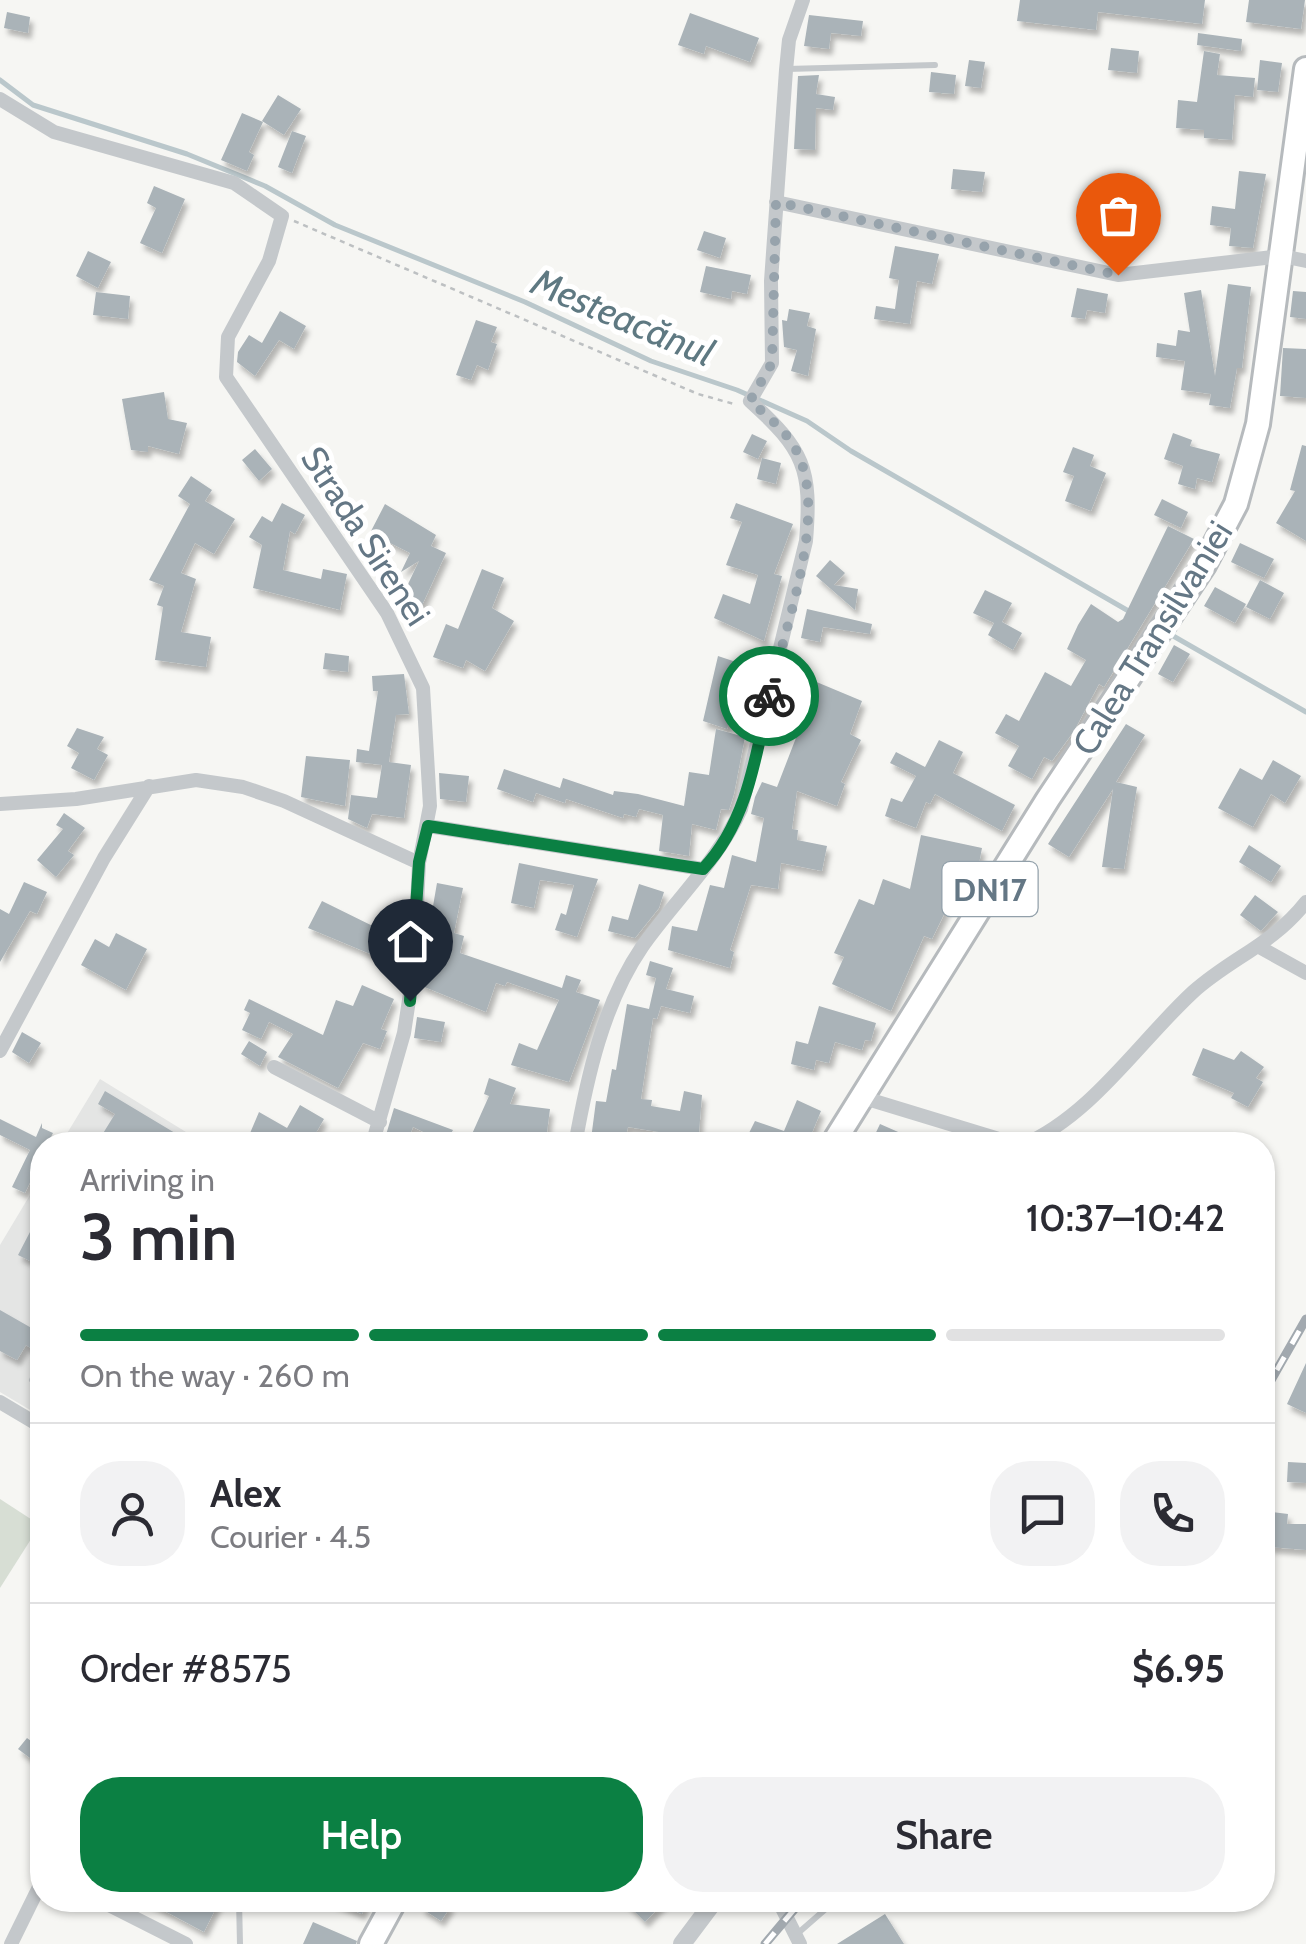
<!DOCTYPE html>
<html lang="en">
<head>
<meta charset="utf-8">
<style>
	:root { --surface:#fff; --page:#f2f2f3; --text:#2b2b33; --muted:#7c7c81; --line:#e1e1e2; --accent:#0b8043 }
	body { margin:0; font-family:Cabin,sans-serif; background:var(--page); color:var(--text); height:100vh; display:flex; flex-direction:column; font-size:38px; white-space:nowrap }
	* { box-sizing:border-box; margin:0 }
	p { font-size:32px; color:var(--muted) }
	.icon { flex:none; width:55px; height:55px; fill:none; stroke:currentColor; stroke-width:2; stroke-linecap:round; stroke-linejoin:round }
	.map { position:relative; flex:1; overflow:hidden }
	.details { position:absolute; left:30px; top:1132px; width:1245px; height:780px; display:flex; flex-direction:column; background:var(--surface); border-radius:40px; box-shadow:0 2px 8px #0004 }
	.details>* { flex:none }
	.pin { position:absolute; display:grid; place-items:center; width:85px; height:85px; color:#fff; margin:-102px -42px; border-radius:50% 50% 50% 0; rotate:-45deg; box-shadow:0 0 10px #0007 }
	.pin .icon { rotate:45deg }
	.courier { position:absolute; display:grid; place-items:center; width:100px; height:100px; margin:-50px; border:8px solid #0b8043; border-radius:50%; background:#fff; color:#222; box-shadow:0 2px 12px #0007 }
	.headline em { font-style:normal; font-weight:600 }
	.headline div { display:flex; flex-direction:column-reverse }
	.headline { display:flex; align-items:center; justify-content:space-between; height:170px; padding:0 50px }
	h1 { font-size:65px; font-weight:600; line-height:75px }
	.bar { display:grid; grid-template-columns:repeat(4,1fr); gap:15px 10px; align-content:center; height:120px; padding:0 50px }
	.bar i { height:12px; border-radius:8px; background:var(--line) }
	.bar .on { background:var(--accent) }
	.bar p { grid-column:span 4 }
	.line { display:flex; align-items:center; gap:25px; padding:0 50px; border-top:2px solid var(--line) }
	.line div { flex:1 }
	.round { display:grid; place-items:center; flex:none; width:105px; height:105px; border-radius:40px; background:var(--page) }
	.button { display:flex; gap:20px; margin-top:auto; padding:20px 50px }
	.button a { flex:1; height:115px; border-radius:40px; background:var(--accent); color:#fff; font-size:40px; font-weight:600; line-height:115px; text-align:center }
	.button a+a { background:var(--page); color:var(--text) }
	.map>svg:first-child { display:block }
	.built { fill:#e4e5e4 }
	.green { fill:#d7ded4 }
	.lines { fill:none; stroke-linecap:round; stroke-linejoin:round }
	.stream { stroke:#bac7cb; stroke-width:5 }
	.building { fill:#aab3b8; filter:url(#shadow) }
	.trunk-casing { stroke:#b6babd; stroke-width:28 }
	.path { stroke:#bdc0c2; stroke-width:2.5; stroke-dasharray:5 5; stroke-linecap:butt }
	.service { stroke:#c4c8cb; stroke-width:6 }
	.minor { stroke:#c4c8cb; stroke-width:14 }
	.tertiary { stroke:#c4c8cb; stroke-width:18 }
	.trunk { stroke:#fff; stroke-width:22 }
	.rail-casing { stroke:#a2a9af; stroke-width:9 }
	.rail { stroke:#fff; stroke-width:5; stroke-dasharray:15; stroke-linecap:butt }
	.done { stroke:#97a3ac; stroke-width:10; stroke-dasharray:0 18 }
	.route { stroke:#0b8043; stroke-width:12 }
	.labels { text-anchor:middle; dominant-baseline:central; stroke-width:10; stroke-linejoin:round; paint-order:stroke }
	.shield { fill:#fff; stroke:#92a0aa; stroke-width:2.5 }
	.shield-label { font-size:32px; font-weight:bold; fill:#647785 }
	.street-label { font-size:35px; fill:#647785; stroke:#fff }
	.water-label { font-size:38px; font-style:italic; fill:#5f7982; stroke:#fff }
</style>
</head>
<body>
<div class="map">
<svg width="1306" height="1944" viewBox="0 0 1306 1944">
	<defs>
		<filter id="shadow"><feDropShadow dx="3.5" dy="6" stdDeviation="2.5" flood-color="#0004"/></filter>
	</defs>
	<rect width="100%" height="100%" fill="#f6f6f3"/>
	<path class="built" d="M100 1079 207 1145H60Z
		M42 1175V1417L0 1392V1245Z"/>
	<path class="green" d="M0 1499 40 1525 0 1588Z"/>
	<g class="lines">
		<path class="stream" d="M0 80 33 105 187 154 265 186 335 225 525 302 651 361 737 390 807 421 851 451 1132 613
			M1168 633 1306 712"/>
	</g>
	<path class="building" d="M1020 0H1205L1202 24 1098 12 1096 30 1017 21Z
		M1249 0H1305L1301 29 1246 22Z
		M7 12 30 17 28 33 4 28Z
		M690 13 759 38 750 62 706 46 704 54 678 45Z
		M809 15 863 21 861 36 831 33 829 49 804 46Z
		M1198 33 1242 39 1241 51 1197 45Z
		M1111 48 1139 51 1137 73 1108 70Z
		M1204 51 1220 54 1217 75 1255 78 1253 97 1235 95 1232 140 1204 138V130L1176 128 1178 100 1197 102Z
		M969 60 985 62 981 88 965 86Z
		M1260 60 1282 63 1278 92 1257 90Z
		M931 72 956 75 954 94 929 92Z
		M819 75 816 94 835 97 833 110 816 108 815 150 794 149 798 76Z
		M278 95 301 109 284 135 262 121Z
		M242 113 263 122 249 152 254 155 247 171 221 160Z
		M292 131 306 136 292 173 278 167Z
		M953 169 985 172 982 192 951 189Z
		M1239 171 1266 174 1253 248 1229 246 1231 228 1210 225 1212 206 1235 209Z
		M154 186 185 199 162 253 140 243 156 208 147 203Z
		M704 231 726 238 720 258 697 250Z
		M895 246 939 254 932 284 917 281 910 324 874 319 876 306 895 309 899 280 889 278Z
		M88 251 111 262 98 288 76 276Z
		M706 266 751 275 747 294 732 291 731 299 700 292Z
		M1228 284 1251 287 1242 368H1237L1230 408 1209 405 1211 394 1181 390 1185 361 1156 357 1157 343 1176 346 1178 330 1190 332 1184 293 1201 290 1215 376Z
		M1077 288 1108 294 1105 313 1087 310 1085 319 1071 317Z
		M1293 291 1306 292V319L1290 317Z
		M96 292 130 296 128 319 93 315Z
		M789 309 810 313 807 326 816 329 808 376 791 371 797 350 784 347 782 320 787 321Z
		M280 311 306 326 294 349 279 340 255 376 237 362 238 352 249 335 262 343Z
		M476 320 497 327 491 342 497 344 488 370 477 365 471 380 456 375Z
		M1283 348 1306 349V398L1280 396Z
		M164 392 168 419 187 423 179 454 148 446V452L131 450 122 399Z
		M1173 433 1192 440 1190 446 1220 454 1212 482 1197 478 1195 489 1178 484 1183 466 1164 459Z
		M752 434 767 441 758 459 743 452Z
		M1302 445 1306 446V541L1276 523 1295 491 1290 490Z
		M1073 447 1094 455 1090 466 1106 473 1091 511 1065 501 1074 476 1063 472Z
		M255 449 272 469 259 481 242 460Z
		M762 458 781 463 776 484 757 479Z
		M191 476 212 490 205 501 235 519 214 554 195 543 181 573 196 579 181 632 211 637 206 667 155 660 163 607 157 605 164 586 149 580 190 504 178 496Z
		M1162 499 1188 512 1181 528 1154 515Z
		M282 503 305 515 295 534 290 531 283 570 321 579 323 569 347 574 340 610 253 588 262 545 249 537 262 516 272 522Z
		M736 503 793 524 774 574 782 576 764 641 714 618 723 594 750 604 758 575 726 565 742 522 730 518Z
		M385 504 436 535 431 546 446 553 418 614 398 605 419 561 401 572 410 553 370 533Z
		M1168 526 1194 539 1104 687 1099 684 1074 731 1052 761 1044 757 1032 779 1008 766 1019 746 995 733 1006 714 1019 721 1045 672 1071 686 1086 660 1067 649 1078 625 1091 604 1118 622 1123 619Z
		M1240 543 1274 559 1264 578 1231 562Z
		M830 560 845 573 834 585 858 589 855 610 816 576Z
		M482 569 504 578 492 608 514 621 485 671 466 660 463 668 433 657 446 624 458 629Z
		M1260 580 1284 593 1270 619 1246 607Z
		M1215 587 1246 604 1235 623 1204 606Z
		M985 590 1012 603 1002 622 1022 633 1013 650 988 635 994 623 973 613Z
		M807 609 872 624 870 634 823 627 820 642 801 638Z
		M1174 645 1190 654 1173 682 1158 674Z
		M325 653 349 656 348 672 323 669Z
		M718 656 742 664 741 670 761 676 755 698 739 694 727 729 703 721Z
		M795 673 862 701 850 734 861 740 841 782 845 784 837 806 797 791 792 829 798 830 797 840 827 846 822 871 781 863 778 889 751 885 730 950 734 952 730 968 668 950 672 926 697 931 710 885 724 888 732 855 756 862 764 818 751 814 755 797 762 782 777 787 811 699 788 689Z
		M404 674 409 714 396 715 389 762 411 765 404 818 372 814 367 828 348 819 351 795 377 798 382 765 356 762 357 749 369 751 378 691H373L372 676Z
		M1126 724 1145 735 1116 782 1137 787 1124 869 1102 867 1113 789 1069 857 1048 844Z
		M77 728 104 737 97 749 108 755 94 780 71 768 79 753 67 746Z
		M716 729 745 737 734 794 729 810 721 809 716 830 692 824 689 856 659 851 663 815 639 809 636 817 624 814 623 818 566 799 565 803 536 793 533 802 497 789 504 769 560 788 563 778 613 795 614 791 638 794 684 806 689 772 709 775Z
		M939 740 963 752 953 773 1015 805 1002 831 935 794 930 804 926 802 916 828 885 816 891 798 902 802 916 776 890 763 896 752 925 767Z
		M306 756 350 760 345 806 301 797Z
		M1273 760 1301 776 1285 803 1271 794 1253 827 1218 808 1240 768 1262 780Z
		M439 773 469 776 466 802 440 799Z
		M64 813 85 828 68 851 74 855 56 877 37 860 63 829 56 825Z
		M921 835 982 848 977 874 968 872 958 902 951 900 932 939 924 936 891 1011 832 984 844 957 834 953 859 899 874 905 883 879 910 889Z
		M1249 845 1281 866 1271 882 1239 862Z
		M519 863 598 879 577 937 555 930 561 913 566 915 574 885 540 880 534 908 511 903Z
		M24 882 47 892 37 914 30 911 0 962V909L9 914Z
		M437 883 463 888 454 933 464 936 460 953 562 988 566 975 581 980 576 992 600 1000 569 1082 511 1065 519 1043 537 1050 559 1000 507 982 505 986 496 983 486 1012 422 986 424 972 431 974 440 945 427 941Z
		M639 884 664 892 659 908 635 938 608 931 612 916 628 920Z
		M1255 895 1278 912 1261 931 1240 915Z
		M322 901 391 935 380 958 308 928Z
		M116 933 147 949 126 990 81 965 95 939 109 947Z
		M650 961 673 968 666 989 694 996 690 1013 661 1006 657 1019 653 1018 641 1099 652 1100 651 1106 680 1111 684 1091 702 1095 698 1145 670 1141 671 1134 628 1127 624 1145 591 1139 596 1101 606 1102 612 1069 616 1070 627 1004 649 1009 656 978 646 975Z
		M362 985 394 999 381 1029 387 1031 380 1049 363 1043 338 1088 278 1057 293 1034 269 1022 261 1039 242 1030 250 1013 244 1010 249 999 323 1035 336 1000 353 1006Z
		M819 1006 876 1023 871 1041 865 1040 862 1050 835 1042 829 1063 816 1060 814 1070 791 1064 796 1041 808 1044Z
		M417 1017 445 1022 441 1042 414 1038Z
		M22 1032 41 1043 29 1063 12 1052Z
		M249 1041 267 1052 260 1066 241 1054Z
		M1203 1048 1234 1060 1241 1051 1264 1067 1256 1078 1263 1082 1248 1107 1231 1098 1234 1093 1192 1075Z
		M489 1078 516 1088 510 1104 550 1109 546 1140 493 1133 489 1141 472 1134 489 1096 484 1094Z
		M105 1091 195 1145H118L102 1135 115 1114 98 1104Z
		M797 1100 821 1111 807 1145H743L755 1121 784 1131Z
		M300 1105 324 1119 309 1145H245L259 1112 287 1128Z
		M394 1108 453 1130 446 1143 413 1127 406 1145H383Z
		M0 1119 36 1137 42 1123V1128L53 1133 47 1145H42V1157L25 1193 12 1187 30 1150 0 1135Z
		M880 1124 905 1135 900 1145H870Z
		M42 1209V1238L30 1261 18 1255Z
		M0 1310 42 1334 37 1352 26 1345 17 1360 0 1351Z
		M1306 1363V1413L1287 1404Z
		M1288 1462 1306 1463V1483L1287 1482Z
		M1272 1512 1288 1514 1287 1524H1306V1550L1269 1547Z
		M42 1720V1767L18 1749 27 1738 31 1741Z
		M144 1900H220L204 1932Z
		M327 1900H368L362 1914Z
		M427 1900H440L451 1906 441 1921 421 1908Z
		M623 1900H666L645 1922Z
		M885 1914 904 1944H837Z
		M313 1922 357 1941 356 1944H303Z"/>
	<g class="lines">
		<defs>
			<path id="trunk" d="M832 1145 1048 799 1204 565 1236 504 1258 424 1306 69
				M371 1944 395 1900"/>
		</defs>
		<use href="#trunk" class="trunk-casing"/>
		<path class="path" d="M294 221 698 394 734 404"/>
		<path class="service" d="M787 69 935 65
			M32 1380 42 1362
			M239 1900 240 1944
			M797 1934 836 1900"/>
		<path class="minor" d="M0 99 54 132 234 183 282 216 269 261 228 337 226 377 387 613 423 688 430 806 419 863 414 967 404 1033 372 1145
			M776 202 1118 275 1282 256 1306 261
			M0 804 76 799 196 780 243 787 284 801 419 863
			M428 826 703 869
			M1261 948 1306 973
			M0 1051 104 858 149 786
			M274 1067 380 1122
			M861 1097 1019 1145
			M575 1145C587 1078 603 1004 642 947 675 900 718 861 741 809L806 541C812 468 804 450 750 401L772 363 771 281 786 70 789 40 803 0
			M1023 1145C1092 1115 1138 1043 1193 992 1232 957 1271 946 1306 902
			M0 1402 42 1427
			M99 1900 186 1944
			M778 1900 800 1944
			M11 1944 42 1881"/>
		<path class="tertiary" d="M682 1944 715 1900"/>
		<use href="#trunk" class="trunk"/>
		<defs>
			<path id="rail" d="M1262 1396 1306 1319
				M765 1944 802 1900"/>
		</defs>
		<use href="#rail" class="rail-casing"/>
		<use href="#rail" class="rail"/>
	</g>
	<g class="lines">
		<path class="done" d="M769 696C784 629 829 516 797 452 787 431 767 416 750 401L772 363 776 202 1118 275"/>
		<path class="route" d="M410 1001 419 862 428 826 703 869C747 823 756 756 769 696"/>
	</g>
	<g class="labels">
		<rect class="shield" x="942.5" y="862" width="95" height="54" rx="8"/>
		<g class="shield-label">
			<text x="990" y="889">DN17</text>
		</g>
		<g class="street-label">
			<text transform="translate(366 536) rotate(57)">Strada Sirenei</text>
			<text transform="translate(1152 638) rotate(-58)">Calea Transilvaniei</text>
		</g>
		<g class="water-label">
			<text transform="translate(623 317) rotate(23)">Mesteacănul</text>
		</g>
	</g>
</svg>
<div class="pin" style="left:1118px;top:275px;background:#ea580c"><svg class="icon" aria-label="bag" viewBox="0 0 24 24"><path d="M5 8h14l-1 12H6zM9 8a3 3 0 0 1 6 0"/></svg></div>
<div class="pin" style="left:410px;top:1001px;background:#1f2937"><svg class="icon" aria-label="home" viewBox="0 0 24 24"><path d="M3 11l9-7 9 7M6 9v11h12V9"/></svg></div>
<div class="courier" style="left:769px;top:696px"><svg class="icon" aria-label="bike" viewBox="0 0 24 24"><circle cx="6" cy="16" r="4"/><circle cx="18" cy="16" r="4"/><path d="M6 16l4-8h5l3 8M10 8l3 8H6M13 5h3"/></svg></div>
<section class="details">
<div class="headline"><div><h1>3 min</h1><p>Arriving in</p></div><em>10:37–10:42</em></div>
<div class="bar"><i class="on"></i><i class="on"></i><i class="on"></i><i></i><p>On the way · 260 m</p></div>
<div class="line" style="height:180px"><a class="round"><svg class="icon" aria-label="person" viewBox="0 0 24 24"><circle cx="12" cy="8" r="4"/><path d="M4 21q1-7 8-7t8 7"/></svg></a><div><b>Alex</b><p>Courier · 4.5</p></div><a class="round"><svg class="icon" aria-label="chat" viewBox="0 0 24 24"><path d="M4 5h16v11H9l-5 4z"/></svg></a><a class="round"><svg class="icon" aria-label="phone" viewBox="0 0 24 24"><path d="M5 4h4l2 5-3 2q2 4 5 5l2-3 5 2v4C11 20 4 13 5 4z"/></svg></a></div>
<div class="line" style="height:130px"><div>Order #8575</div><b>$6.95</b></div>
<div class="button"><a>Help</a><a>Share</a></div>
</section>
</div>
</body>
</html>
